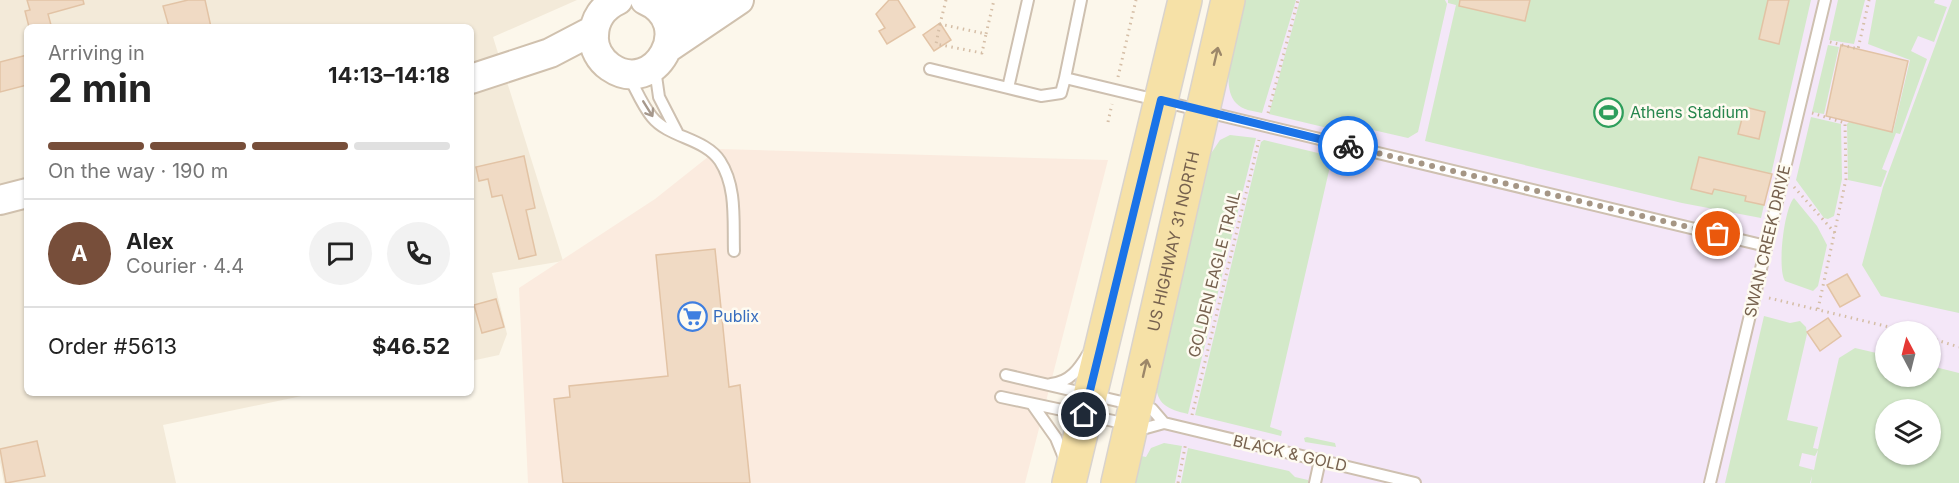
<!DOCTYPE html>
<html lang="en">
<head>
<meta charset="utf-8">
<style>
	:root { --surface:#fff; --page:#f2f2f2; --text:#222; --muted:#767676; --line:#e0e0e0; --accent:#774e3a }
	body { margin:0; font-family:Inter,sans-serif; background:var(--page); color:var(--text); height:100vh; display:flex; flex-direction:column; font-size:22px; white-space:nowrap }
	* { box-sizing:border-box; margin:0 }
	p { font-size:20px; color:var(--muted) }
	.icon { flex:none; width:33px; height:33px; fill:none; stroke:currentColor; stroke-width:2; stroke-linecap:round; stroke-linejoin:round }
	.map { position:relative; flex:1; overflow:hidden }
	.panel { position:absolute; left:24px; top:24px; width:450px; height:372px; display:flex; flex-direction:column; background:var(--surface); border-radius:9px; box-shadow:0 2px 4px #0004 }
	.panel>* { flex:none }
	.needle { width:39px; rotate:353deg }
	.fabs { position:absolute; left:1875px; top:321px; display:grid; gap:12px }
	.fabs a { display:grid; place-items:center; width:66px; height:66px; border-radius:50%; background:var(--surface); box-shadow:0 2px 4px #0004; font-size:30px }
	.pin { position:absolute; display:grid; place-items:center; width:51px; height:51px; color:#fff; margin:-26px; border:3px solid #fff; border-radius:50%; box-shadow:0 2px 6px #0007 }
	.courier { position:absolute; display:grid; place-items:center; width:60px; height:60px; margin:-30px; border:4px solid #1a73e8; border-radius:50%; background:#fff; color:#222; box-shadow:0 2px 8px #0007 }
	.overview em { font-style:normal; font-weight:700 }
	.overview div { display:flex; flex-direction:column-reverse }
	.overview { display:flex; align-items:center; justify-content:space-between; height:102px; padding:0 24px }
	h1 { font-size:39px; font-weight:700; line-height:45px }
	.bar { display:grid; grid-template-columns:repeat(4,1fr); gap:9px 6px; align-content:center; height:72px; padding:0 24px }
	.bar i { height:8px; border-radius:4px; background:var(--line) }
	.bar .active { background:var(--accent) }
	.bar p { grid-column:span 4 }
	.line { display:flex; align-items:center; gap:15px; padding:0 24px; border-top:2px solid var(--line) }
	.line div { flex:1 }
	.round { display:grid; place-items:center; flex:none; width:63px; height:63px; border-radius:32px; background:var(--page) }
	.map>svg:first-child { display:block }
	.residential { fill:#f3ead9 }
	.commercial { fill:#fbebdf }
	.education { fill:#f4e7f8; fill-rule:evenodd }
	.green { fill:#d3e9c9; fill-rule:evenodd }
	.building { fill:#f0dac4; stroke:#e2c3a5; stroke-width:1.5 }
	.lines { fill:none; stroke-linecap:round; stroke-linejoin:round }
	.lane-casing { stroke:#cec0b0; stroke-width:14 }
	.secondary-casing { stroke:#d0c1ae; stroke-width:32 }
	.primary-casing { stroke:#d9d3cd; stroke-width:36 }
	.path { stroke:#d5bea6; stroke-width:3; stroke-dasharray:1.5 4.5; stroke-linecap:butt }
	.lane { stroke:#fff; stroke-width:10 }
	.secondary { stroke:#fff; stroke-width:28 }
	.primary { stroke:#f6e1a7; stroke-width:33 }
	.oneway { stroke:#9c8769 }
	.oneway2 { stroke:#a6988c }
	.done { stroke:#a59685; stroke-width:6; stroke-dasharray:0 10.8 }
	.route { stroke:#1a73e8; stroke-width:8 }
	.labels { text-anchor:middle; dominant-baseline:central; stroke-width:5; stroke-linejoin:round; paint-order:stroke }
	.leisure-label { font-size:16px; fill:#27864d; stroke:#fefbf1; text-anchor:start }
	.street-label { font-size:16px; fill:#76614e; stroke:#fefbf1 }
	.shop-label { font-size:16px; fill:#366cbe; stroke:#fefbf1; text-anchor:start }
</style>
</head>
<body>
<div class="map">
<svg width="1959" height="483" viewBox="0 0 1959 483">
	<rect width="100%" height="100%" fill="#fcf7eb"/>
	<path class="residential" d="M0 0H577L493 37 563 261 492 273 507 334 499 355 471 361V27H27V393H316L163 425 176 483H4L0 462Z"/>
	<path class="commercial" d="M718 149 1108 160 1025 483H528L519 288 655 199Z"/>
	<path class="education" d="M1244 0H1959V483H1131ZM1886 332H1930V376H1886ZM1886 410H1930V454H1886Z"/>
	<path class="green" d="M1245 0H1296L1262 113C1253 111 1242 110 1236 103 1217 83 1239 25 1245 0Z
		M1300 0H1445L1447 4 1418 132 1408 138 1338 122 1336 130 1269 114Z
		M1448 0H1811L1761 218 1682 203 1425 141 1456 5 1448 3Z
		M1838 0H1865L1854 44 1829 40Z
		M1876 0H1935L1934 3 1947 7 1934 42 1918 36 1911 51 1927 59 1900 134 1896 133 1882 169 1887 171 1881 187 1848 180 1847 124 1849 122 1893 132 1910 60 1868 44Z
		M1952 0H1959V313L1881 296 1862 265 1883 187Z
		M1828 45 1839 47 1824 114 1812 112Z
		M1811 117 1841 124 1842 179 1834 216 1828 219 1824 218 1796 180Z
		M1230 135 1256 138 1188 414C1168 409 1156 405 1156 382L1204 153 1210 155 1220 140Z
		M1264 140 1343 159 1341 163 1331 162 1270 427 1282 431 1281 436 1195 415 1261 142Z
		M1794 198 1817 226 1827 245 1818 286 1813 291 1785 281C1777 269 1784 208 1794 198Z
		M1764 316 1790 323 1800 321 1806 327 1807 334 1787 420 1818 427 1813 448 1818 449 1839 358 1855 348 1885 355 1886 376H1930L1931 366 1959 373V483H1811L1812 476 1810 483H1725ZM1886 410H1930V454H1886ZM1818 450 1814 470 1799 466 1802 453 1815 456Z
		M1307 437 1335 443 1336 447 1305 442 1304 438Z
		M1164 443 1182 446 1175 483H1124L1131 454 1146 457 1151 448Z
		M1188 448 1289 471 1295 477 1308 480V483H1181Z"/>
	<path class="building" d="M27 0H83L84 4 48 14 51 25 29 27 25 11 30 10Z
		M188 0H205L211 27H169L163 6Z
		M889 0H898L915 27 887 44 879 31 885 28 876 14Z
		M1460 0H1530L1525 21 1459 6Z
		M1768 0H1789L1779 44 1759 39Z
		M940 23 951 40 934 51 923 35Z
		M1841 45 1908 61 1892 132 1826 116Z
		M27 55V85L0 92V62Z
		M1745 107 1765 112 1759 139 1738 134Z
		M524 156 535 208 526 210 536 255 519 259 502 195 492 197 488 179 479 181 476 167Z
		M1699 157 1772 174 1764 205 1745 201 1746 196 1714 189 1712 194 1691 189Z
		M715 249 729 387 740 385 750 483H563L554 399 570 397 569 386 668 376 656 255Z
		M1847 274 1860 296 1840 307 1827 285Z
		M496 299 504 327 482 333 474 305Z
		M1828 318 1841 336 1820 351 1807 332Z
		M37 441 45 476 6 483 0 449Z"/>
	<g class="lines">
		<defs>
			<path id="lane" d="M1028 0 1008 88 1041 96 1061 93 1065 78
				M1081 0 1065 78 1766 246
				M655 69 659 97 677 132
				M930 69 1008 88
				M629 77C636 89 642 105 652 117 669 138 705 138 720 161 737 187 733 221 734 251
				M1006 375 1152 409 1164 423
				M1051 384C1070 382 1079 369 1088 354
				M1001 397 1146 428 1164 423 1415 483
				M1032 404 1056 438 1065 460
				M1315 483 1320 460
				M1710 483 1825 0"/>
			<path id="secondary" d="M618 0C603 7 594 19 594 36 593 48 600 60 610 67 655 98 698 23 645 0
				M660 10 675 9 708 0
				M668 48 739 0
				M471 79 550 53 594 30
				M0 200 27 193"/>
			<g id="primary">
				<path d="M1069 483 1185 0"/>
				<path id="s1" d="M1118 483 1228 0"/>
			</g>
		</defs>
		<use href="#lane" class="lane-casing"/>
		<use href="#secondary" class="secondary-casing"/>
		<use href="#primary" class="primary-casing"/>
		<path class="path" d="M946 0 940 24 986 34 994 0
			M940 24 936 44 982 53 986 34
			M1830 42 1858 49 1869 0
			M1118 77 1136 0
			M1268 113 1298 0
			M1812 113 1845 123 1846 179 1818 309
			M1108 122 1112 104
			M1794 187 1835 233
			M1769 298 1910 332
			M1930 338 1959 347
			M1192 415 1259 140
			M1178 483 1186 442"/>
		<use href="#lane" class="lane"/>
		<use href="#secondary" class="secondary"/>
		<use href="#primary" class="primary"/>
	</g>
	<defs><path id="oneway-shaft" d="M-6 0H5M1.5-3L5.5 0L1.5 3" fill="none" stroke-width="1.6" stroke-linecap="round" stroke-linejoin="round" transform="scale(1.5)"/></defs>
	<g class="oneway">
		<use href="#oneway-shaft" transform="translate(1216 56) rotate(-77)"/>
		<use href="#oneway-shaft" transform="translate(1145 368) rotate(-77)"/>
	</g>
	<use class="oneway2" href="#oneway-shaft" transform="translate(648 109) rotate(58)"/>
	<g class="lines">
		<path class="done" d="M1348 146 1718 234"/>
		<path class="route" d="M1084 415 1161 100 1348 146"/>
	</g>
	<defs>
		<symbol id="stadium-ring" viewBox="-11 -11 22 22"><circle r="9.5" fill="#fefbf1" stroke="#2e9e5b" stroke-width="1.5"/><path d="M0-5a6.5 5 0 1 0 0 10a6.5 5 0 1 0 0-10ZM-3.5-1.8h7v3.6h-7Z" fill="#2e9e5b"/></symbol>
		<symbol id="supermarket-ring" viewBox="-11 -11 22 22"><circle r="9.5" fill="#fefbf1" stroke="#3f7fe0" stroke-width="1.5"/><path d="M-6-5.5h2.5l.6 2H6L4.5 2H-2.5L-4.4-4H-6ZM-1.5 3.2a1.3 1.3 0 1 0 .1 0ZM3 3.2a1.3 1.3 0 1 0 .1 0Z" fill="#3f7fe0"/></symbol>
	</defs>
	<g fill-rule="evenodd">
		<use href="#stadium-ring" x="1592" y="96" width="33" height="33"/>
		<use href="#supermarket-ring" x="676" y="300" width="33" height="33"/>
	</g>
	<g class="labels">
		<g class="leisure-label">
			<text x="1630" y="112">Athens Stadium</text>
		</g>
		<g class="street-label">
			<text transform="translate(1767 241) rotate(-77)">SWAN CREEK DRIVE</text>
			<text stroke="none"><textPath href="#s1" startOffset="248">US HIGHWAY 31 NORTH</textPath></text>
			<text transform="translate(1214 274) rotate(-76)">GOLDEN EAGLE TRAIL</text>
			<text transform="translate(1290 453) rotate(13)">BLACK &amp; GOLD</text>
		</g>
		<g class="shop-label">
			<text x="713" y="316">Publix</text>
		</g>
	</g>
</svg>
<div class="fabs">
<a><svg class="needle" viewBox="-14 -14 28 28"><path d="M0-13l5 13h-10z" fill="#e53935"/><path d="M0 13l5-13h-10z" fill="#767676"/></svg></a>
<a><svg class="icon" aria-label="layers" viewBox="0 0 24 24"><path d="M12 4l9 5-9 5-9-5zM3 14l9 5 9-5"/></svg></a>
</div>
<div class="pin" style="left:1718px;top:234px;background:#ea580c"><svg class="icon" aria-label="bag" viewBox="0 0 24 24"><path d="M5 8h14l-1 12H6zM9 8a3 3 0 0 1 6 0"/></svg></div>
<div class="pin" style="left:1084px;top:415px;background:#1f2937"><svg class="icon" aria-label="home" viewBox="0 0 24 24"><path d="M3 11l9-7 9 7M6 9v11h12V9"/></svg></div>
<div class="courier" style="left:1348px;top:146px"><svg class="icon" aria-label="bike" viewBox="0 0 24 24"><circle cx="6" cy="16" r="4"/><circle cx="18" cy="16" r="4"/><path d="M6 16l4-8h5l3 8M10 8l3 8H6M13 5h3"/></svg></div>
<section class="panel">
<div class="overview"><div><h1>2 min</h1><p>Arriving in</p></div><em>14:13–14:18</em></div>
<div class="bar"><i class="active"></i><i class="active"></i><i class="active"></i><i></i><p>On the way · 190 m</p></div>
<div class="line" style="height:108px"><b class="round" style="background:var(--accent);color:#fff">A</b><div><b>Alex</b><p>Courier · 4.4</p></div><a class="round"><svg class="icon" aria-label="chat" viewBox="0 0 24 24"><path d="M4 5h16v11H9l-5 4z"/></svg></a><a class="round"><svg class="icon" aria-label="phone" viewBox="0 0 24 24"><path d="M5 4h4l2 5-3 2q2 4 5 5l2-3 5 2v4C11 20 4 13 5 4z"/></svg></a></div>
<div class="line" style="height:78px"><div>Order #5613</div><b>$46.52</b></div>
</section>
</div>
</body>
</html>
